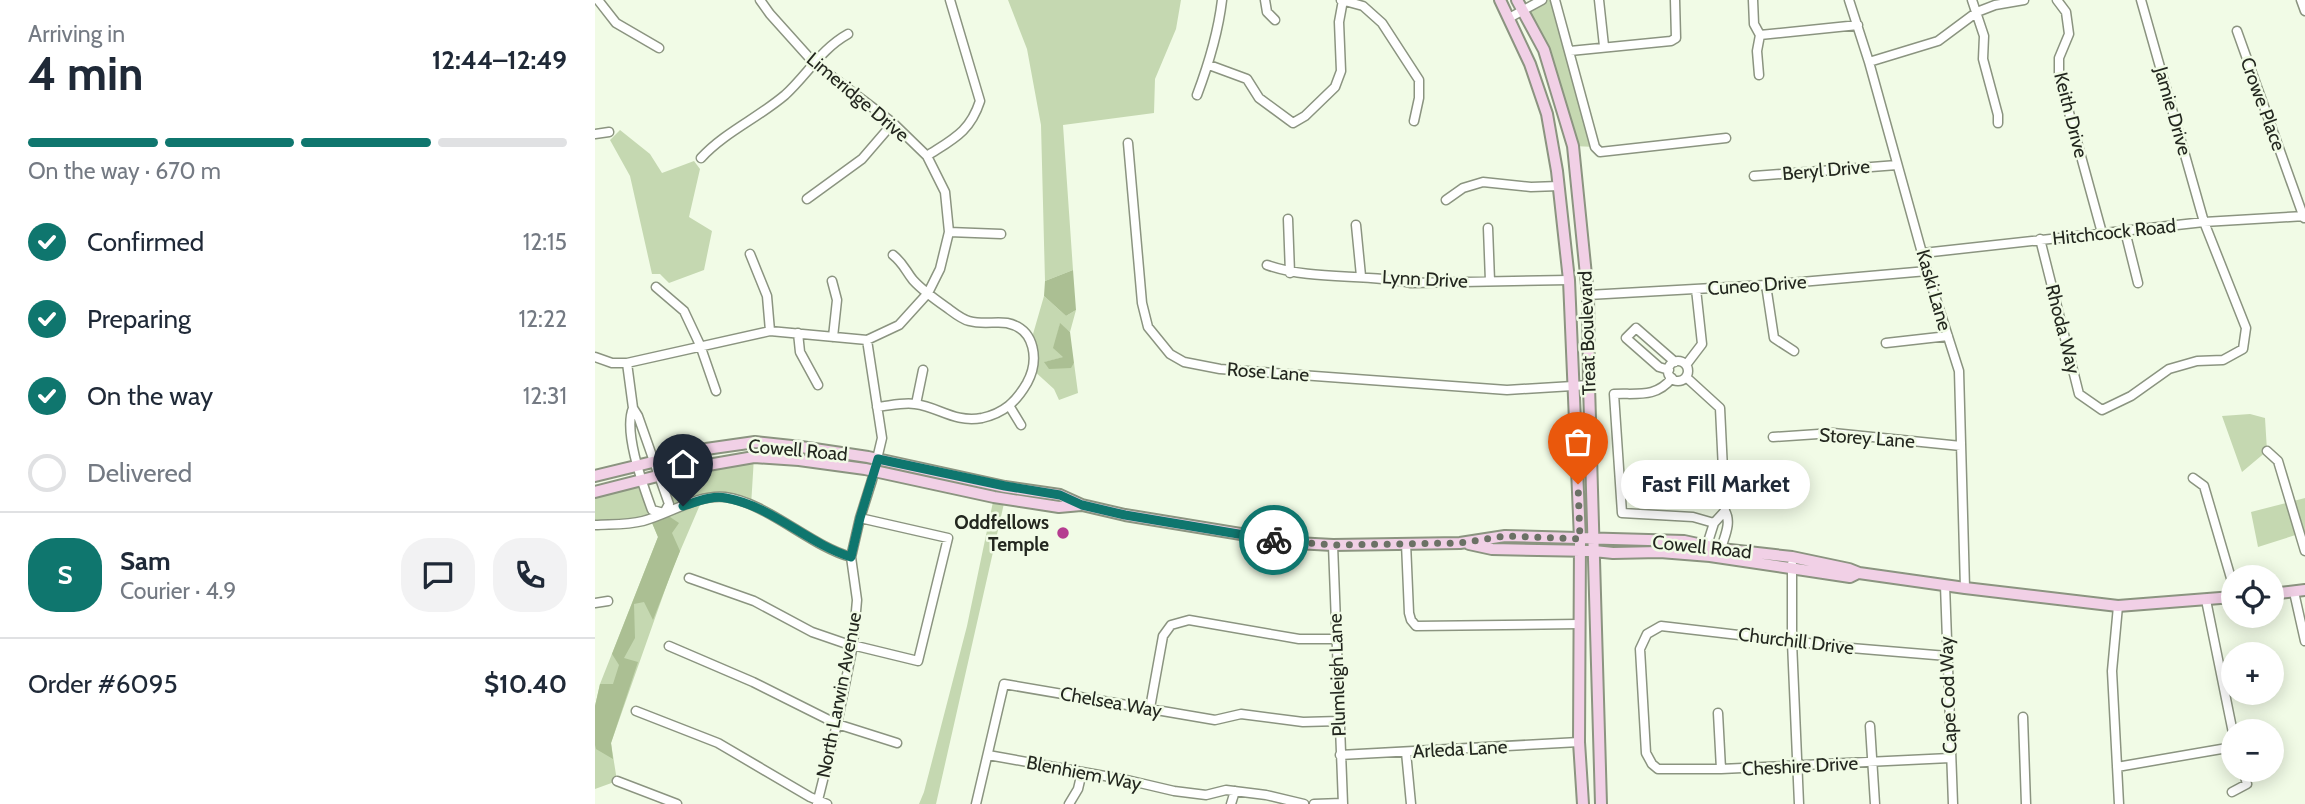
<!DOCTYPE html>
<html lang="en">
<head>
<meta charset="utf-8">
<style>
	:root { --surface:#fff; --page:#f2f2f3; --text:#1f2937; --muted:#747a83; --line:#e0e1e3; --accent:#0f766e }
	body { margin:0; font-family:Cabin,sans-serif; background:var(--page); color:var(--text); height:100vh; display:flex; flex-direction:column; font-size:26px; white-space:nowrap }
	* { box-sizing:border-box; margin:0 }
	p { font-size:23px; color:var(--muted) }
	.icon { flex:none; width:38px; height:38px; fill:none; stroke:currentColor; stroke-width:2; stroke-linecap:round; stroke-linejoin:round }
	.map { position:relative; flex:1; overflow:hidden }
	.panel { display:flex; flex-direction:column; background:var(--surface); width:595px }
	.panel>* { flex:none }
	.tools { position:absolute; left:1626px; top:565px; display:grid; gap:14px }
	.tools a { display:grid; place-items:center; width:63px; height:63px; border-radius:50%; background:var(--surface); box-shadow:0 4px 18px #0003; font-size:35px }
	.pin { position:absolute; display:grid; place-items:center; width:60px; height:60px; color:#fff; margin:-72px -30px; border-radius:50% 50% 50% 0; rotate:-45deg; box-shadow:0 0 7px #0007 }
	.pin .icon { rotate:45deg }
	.courier { position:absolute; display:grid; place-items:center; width:70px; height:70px; margin:-35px; border:5px solid #0f766e; border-radius:50%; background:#fff; color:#222; box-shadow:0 2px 9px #0007 }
	.bubble { position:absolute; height:49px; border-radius:24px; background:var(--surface); box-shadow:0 4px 18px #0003; font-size:23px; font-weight:700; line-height:49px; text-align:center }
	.summary em { font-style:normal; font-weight:700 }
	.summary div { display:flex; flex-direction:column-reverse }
	.summary { display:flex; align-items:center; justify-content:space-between; height:119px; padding:0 28px }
	h1 { font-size:46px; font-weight:700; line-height:52px }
	.bar { display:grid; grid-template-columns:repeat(4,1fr); gap:10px 7px; align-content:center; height:84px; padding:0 28px }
	.bar i { height:9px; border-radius:5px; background:var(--line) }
	.bar .selected { background:var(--accent) }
	.bar p { grid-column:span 4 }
	.line { display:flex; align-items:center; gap:18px; padding:0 28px; border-top:2px solid var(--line) }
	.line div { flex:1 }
	.round { display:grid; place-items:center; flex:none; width:74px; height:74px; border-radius:28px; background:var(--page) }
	ol { padding:0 28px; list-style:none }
	li { display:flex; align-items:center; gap:21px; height:77px }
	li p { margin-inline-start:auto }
	li .icon { padding:7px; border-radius:50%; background:var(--accent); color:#fff; stroke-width:4 }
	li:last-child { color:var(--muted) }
	li i { width:38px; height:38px; border:4px solid var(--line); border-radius:50% }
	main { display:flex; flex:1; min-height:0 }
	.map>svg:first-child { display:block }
	.green { fill:#c5d8b1 }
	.forest { fill:#abbf93 }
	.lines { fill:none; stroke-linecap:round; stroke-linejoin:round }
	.street-casing { stroke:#8b9480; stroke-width:11 }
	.secondary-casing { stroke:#8b9480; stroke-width:14 }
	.street { stroke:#fff; stroke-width:8 }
	.secondary { stroke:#f1d0e6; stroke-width:10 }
	.done { stroke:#6b7165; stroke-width:7; stroke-dasharray:0 12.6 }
	.route { stroke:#0f766e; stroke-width:9 }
	.poi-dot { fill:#b53c90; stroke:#f1fbe6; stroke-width:2.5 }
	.labels { text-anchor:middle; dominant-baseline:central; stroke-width:5; stroke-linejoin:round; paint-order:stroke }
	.street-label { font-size:19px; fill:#23271f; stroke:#f1fbe6 }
	.poi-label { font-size:19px; font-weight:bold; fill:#23271f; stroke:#f1fbe6; text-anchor:end }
</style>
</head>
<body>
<main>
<section class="panel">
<div class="summary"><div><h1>4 min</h1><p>Arriving in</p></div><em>12:44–12:49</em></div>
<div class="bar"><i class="selected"></i><i class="selected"></i><i class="selected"></i><i></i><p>On the way · 670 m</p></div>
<ol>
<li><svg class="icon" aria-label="check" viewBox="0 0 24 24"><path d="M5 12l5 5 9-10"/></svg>Confirmed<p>12:15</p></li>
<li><svg class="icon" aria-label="check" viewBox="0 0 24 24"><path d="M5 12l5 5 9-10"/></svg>Preparing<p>12:22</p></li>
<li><svg class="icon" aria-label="check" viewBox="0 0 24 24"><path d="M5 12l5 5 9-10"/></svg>On the way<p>12:31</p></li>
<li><i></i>Delivered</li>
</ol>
<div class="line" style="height:126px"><b class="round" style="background:var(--accent);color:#fff">S</b><div><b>Sam</b><p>Courier · 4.9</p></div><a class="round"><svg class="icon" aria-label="chat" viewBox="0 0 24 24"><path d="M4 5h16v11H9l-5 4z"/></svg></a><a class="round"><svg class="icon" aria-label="phone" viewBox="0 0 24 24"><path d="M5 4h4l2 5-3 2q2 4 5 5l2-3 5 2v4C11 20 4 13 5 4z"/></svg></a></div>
<div class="line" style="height:91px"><div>Order #6095</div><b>$10.40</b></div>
</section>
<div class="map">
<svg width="1710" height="804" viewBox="0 0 1710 804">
	<rect width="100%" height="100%" fill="#f1fbe6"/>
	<path class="green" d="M413 0H586L581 29 560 79 559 113 468 125 478 270 450 281 446 125 432 49Z
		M947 0H960L1000 147 978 146 929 10Z
		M25 130 55 154 67 173 99 161 105 169 94 217 117 231 109 270 74 283 65 274H57L35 176 15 140Z
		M449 296 471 316 481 310 475 332 465 324 459 348 469 357 450 362 475 368 479 363 483 393 464 400 459 389 437 369 436 341Z
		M1655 414 1670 418 1672 451 1647 472 1627 416Z
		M159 457 156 506 130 497 107 500 77 570 16 743 22 781 0 789V706L5 684 63 537 55 518 0 525V492L46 480 57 510 69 513 73 504 64 475Z
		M399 497 410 499 341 804H324L329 792 372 626Z
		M1710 498V532L1663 547 1656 512Z"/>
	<path class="forest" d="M478 270 481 310 471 316 449 296 450 281Z
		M465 323 475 332 479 363 476 368 454 369 449 362 468 357 458 348Z
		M69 513 84 523 77 533 85 551 58 620 49 602 39 604 40 638 29 658 43 662 16 743 18 759 1 749 0 745V706L5 684H18L24 665 17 654 63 537 55 518Z"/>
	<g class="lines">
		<defs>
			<path id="street" d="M3 0 21 23 64 48
				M670 0 672 12 680 20
				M746 0 768 6 787 23 824 80V98L819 121
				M960 0 1000 147 1005 152 1131 138
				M1004 0 1009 46
				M1158 0 1159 24 1165 35
				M1254 0 1274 62 1332 271 1364 371 1370 588
				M1377 0 1389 36 1388 59 1403 115V123
				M1462 0 1471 12 1474 34 1464 58V76L1507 233
				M1706 0 1710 11
				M914 18 947 0
				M1642 31 1709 218
				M1165 35 1263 25
				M975 51 1076 41 1081 38 1080 0
				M1274 62 1343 41 1382 12 1400 5 1429 0
				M614 65 652 79 664 98 698 123 710 116 740 87 746 71 744 22 748 0
				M1164 75 1162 51 1165 35
				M602 95C614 63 623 34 627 0
				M0 134 14 132
				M533 143 547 303 553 327 575 354 589 362 625 369 912 390 994 385
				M332 156C358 139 375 132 385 101L355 0
				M106 158C130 132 163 118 190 95 212 75 226 49 253 34
				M1159 176 1302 165
				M212 199 267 159 298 123
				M851 200 868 188 888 182 936 187 964 186
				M693 219 695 273
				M761 225 766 276
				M893 228 895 281
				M1530 231 1543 283
				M354 232 406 234
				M1445 239 1484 394 1507 410 1536 396 1574 369 1602 361 1628 360 1648 349 1651 328 1609 222 1546 0
				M1328 253 1609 222 1710 216
				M155 254 172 296 175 331
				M672 265C718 281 768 273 816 283L974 280
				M237 281 242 300 238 337
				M1171 285 1179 338 1199 351
				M61 287 89 311 105 345 121 391
				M993 295 1171 285 1332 271
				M203 333 205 352 223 385
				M1291 343 1353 336
				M0 357 17 363H32L175 331 272 340 304 325 333 293 345 269 354 232 350 192 332 156 298 123 219 63 175 14 165 0
				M1073 371a10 10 0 1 1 20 0a10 10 0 1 1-20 0Z
				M32 363 38 408
				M1091 365 1107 344 1101 289
				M1074 370 1064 367 1031 338 1041 328 1080 362
				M1091 377 1125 408 1130 511C1137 523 1129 537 1126 549L1123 551
				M1077 378C1061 398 1043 393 1019 394L1027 513 1098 517 1119 523 1130 511
				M321 404 328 370
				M282 407C294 406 308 402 320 404 344 407 359 423 387 418 409 413 421 402 432 383 444 361 441 329 412 323 400 321 389 325 374 321 366 319 358 312 351 307 341 300 327 290 318 280 310 270 309 264 298 255
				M415 407 426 425
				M38 408 43 416 74 504 69 513 57 510C48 485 28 432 38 408Z
				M1178 437 1238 433 1366 446
				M1672 451 1683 461 1710 551
				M1598 478 1609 486 1638 585V597
				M0 525C16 524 32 525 48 521 74 514 103 494 130 497 171 502 217 547 256 557
				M811 543 814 613 816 620 821 626 984 624
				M738 545 748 804
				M1113 550 1112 545 1119 523
				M1197 564V642L1204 804
				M94 578 159 601 217 632 249 643 323 661 353 538 265 518
				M1350 585 1358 804
				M1699 592 1710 641
				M1611 600 1638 733
				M0 603 13 601
				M1523 606 1517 671 1524 804
				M74 646 158 682 242 724 302 743
				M1352 656 1256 648 1066 626 1052 634 1045 649 1051 753 1057 764 1063 769H1126L1355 758
				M555 708 568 636 576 625 594 620 704 639H740
				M41 711 123 743 215 797 232 804
				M1123 713 1126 769
				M1428 717 1431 804
				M1275 726 1280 804
				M811 752 816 804
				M393 755 532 780 579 791 611 795 631 790 671 795 709 804
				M745 755 984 742
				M1522 767 1638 747
				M22 781 82 804
				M1637 792 1652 784 1648 770
				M222 804 242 724 258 645 262 600 256 557 265 518 277 480 287 438 272 340
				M381 804 409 684 620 720 646 714 708 722 745 721
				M474 804 483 789 487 772
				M636 804 640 791
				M719 804 747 803"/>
			<path id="secondary" d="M905 0 935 64 952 114 962 171 974 280 985 539 984 742 988 804
				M922 0 949 50 978 146 993 295 994 385 1006 804
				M0 476 111 449 160 442 206 447 273 457 410 487 465 495 487 505 530 515 701 543 738 545 865 543 910 536 1089 541 1126 549 1197 557 1254 569 1264 573 1370 588 1523 606 1638 597
				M0 492 90 469 159 457 204 460 270 469 399 497 464 507 486 505
				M874 544 897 549 999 551 1018 553 1065 552 1115 556 1255 577 1261 574
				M1676 594 1710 590"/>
		</defs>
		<use href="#street" class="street-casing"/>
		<use href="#secondary" class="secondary-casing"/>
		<use href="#street" class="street"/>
		<use href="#secondary" class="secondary"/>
	</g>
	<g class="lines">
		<path class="done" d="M679 540 737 545 865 543 910 536 985 539 983 484"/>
		<path class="route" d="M88 506C101 502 117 495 131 498 177 506 213 544 256 557L265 518 283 459 410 486 465 495 487 505 530 515 679 540"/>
	</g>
	<circle class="poi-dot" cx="468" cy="533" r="7"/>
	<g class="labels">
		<g class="street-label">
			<text transform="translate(263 97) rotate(40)">Limeridge Drive</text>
			<text transform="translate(1668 104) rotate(70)">Crowe Place</text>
			<text transform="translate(1578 111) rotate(74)">Jamie Drive</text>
			<text transform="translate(1476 115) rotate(76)">Keith Drive</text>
			<text transform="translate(1231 170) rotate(-5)">Beryl Drive</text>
			<text transform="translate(1519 232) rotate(-6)">Hitchcock Road</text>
			<text transform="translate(830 279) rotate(3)">Lynn Drive</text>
			<text transform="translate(1162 285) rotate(-4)">Cuneo Drive</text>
			<text transform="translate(1339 290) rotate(74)">Kaski Lane</text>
			<text transform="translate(1468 329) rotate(76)">Rhoda Way</text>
			<text transform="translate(992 333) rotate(-92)">Treat Boulevard</text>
			<text transform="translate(673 372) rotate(4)">Rose Lane</text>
			<text transform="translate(1272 438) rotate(4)">Storey Lane</text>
			<text transform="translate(203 450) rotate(5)">Cowell Road</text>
			<text transform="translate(1107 547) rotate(6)">Cowell Road</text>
			<text transform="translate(1201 641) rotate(7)">Churchill Drive</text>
			<text transform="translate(742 675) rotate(-92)">Plumleigh Lane</text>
			<text transform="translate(244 695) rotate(-79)">North Larwin Avenue</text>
			<text transform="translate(1353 695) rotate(-92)">Cape Cod Way</text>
			<text transform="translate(516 702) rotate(10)">Chelsea Way</text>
			<text transform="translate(865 749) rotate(-3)">Arleda Lane</text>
			<text transform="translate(1205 766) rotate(-3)">Cheshire Drive</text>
			<text transform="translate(489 773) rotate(11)">Blenhiem Way</text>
		</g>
		<g class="poi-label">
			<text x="454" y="522">Oddfellows<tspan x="454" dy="22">Temple</tspan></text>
		</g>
	</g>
</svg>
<div class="tools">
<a><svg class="icon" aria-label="locate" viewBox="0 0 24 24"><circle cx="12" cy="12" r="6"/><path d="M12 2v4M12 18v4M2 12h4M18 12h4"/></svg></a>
<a>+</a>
<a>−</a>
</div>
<div class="pin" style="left:983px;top:484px;background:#ea580c"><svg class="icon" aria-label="bag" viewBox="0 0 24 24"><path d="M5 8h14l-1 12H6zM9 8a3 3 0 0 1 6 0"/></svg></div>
<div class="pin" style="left:88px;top:506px;background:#1f2937"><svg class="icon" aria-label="home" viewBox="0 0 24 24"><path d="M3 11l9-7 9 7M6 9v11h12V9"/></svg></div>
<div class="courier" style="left:679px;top:540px"><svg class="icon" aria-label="bike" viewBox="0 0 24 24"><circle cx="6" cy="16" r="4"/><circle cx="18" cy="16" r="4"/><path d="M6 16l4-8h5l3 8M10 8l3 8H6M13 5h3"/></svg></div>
<div class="bubble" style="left:1026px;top:460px;width:189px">Fast Fill Market</div>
</div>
</main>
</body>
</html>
